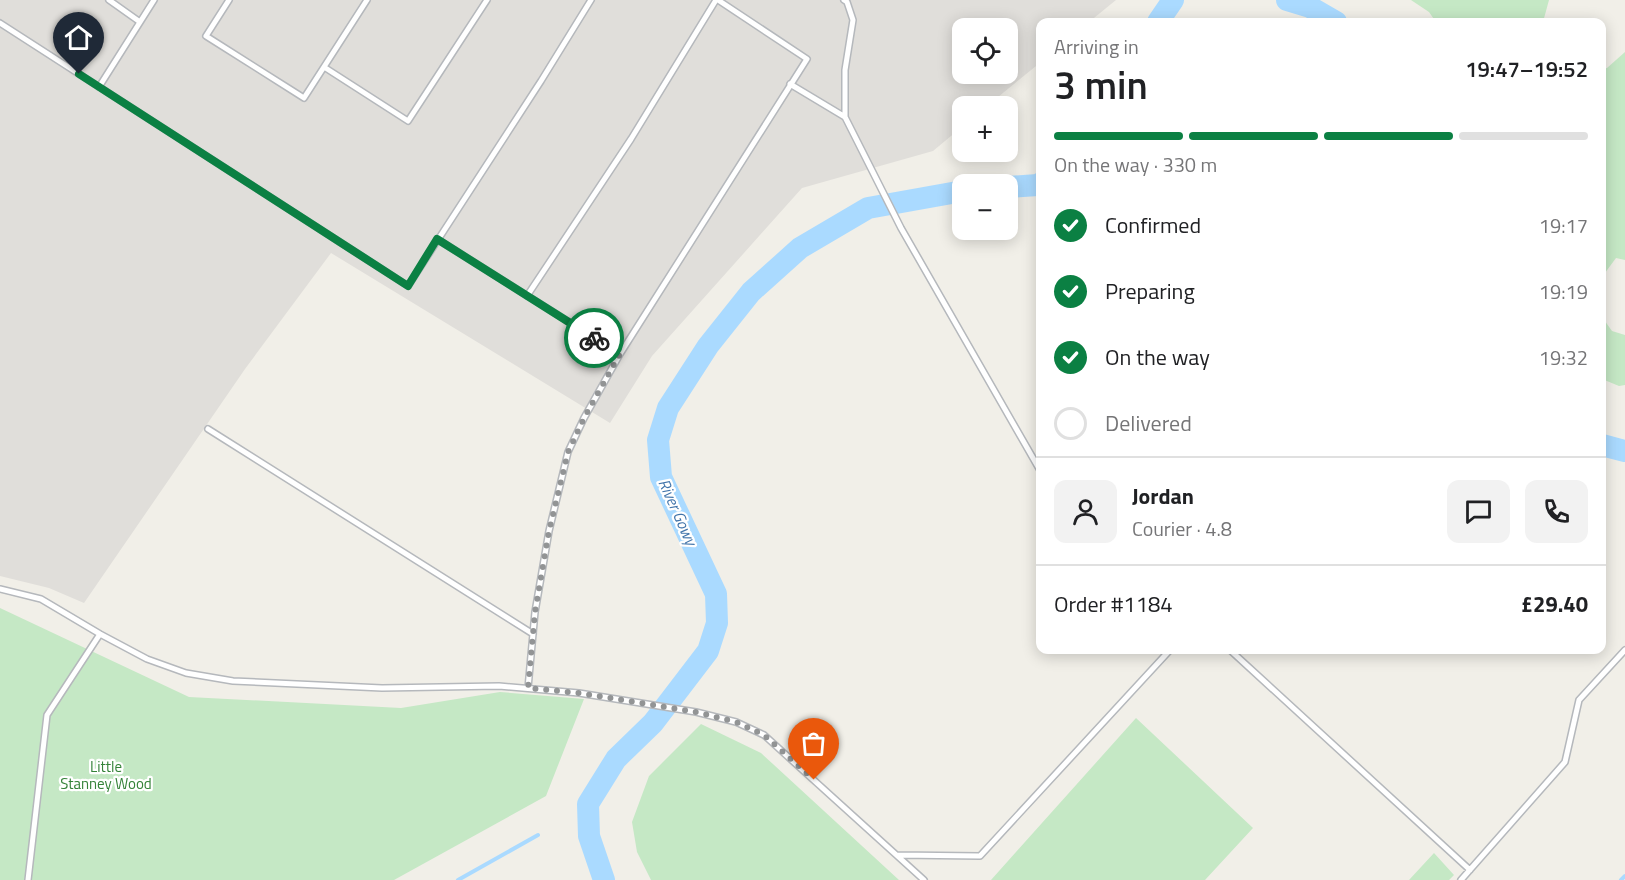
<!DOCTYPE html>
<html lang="en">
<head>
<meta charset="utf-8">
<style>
	:root { --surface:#fff; --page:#f2f2f2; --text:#202124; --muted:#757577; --line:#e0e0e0; --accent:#0b8043 }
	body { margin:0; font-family:"Titillium Web",sans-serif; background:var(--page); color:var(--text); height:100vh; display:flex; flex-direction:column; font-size:22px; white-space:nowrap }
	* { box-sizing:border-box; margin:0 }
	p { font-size:20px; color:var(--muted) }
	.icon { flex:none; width:33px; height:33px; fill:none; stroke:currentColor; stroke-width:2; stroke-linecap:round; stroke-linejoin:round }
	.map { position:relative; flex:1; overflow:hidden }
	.side { position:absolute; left:1036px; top:18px; width:570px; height:636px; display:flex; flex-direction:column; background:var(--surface); border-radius:12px; box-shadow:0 3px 15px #0003 }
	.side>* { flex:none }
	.fabs { position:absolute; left:952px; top:18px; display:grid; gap:12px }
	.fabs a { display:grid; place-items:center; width:66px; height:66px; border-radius:12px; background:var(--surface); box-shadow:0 3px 15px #0003; font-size:30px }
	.pin { position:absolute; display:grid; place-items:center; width:51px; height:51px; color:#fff; margin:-62px -26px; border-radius:50% 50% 50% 0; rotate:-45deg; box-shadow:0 0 6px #0007 }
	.pin .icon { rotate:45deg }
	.courier { position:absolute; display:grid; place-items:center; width:60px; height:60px; margin:-30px; border:4px solid #0b8043; border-radius:50%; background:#fff; color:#222; box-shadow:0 2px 8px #0007 }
	.overview em { font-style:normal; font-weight:600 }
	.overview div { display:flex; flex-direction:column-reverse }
	.overview { display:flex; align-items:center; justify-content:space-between; height:102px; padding:0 18px }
	h1 { font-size:39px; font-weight:600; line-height:45px }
	.bar { display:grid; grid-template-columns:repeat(4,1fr); gap:9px 6px; align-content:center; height:72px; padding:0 18px }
	.bar i { height:8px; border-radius:4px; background:var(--line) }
	.bar .on { background:var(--accent) }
	.bar p { grid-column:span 4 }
	.line { display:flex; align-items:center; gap:15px; padding:0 18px; border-top:2px solid var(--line) }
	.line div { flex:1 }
	.round { display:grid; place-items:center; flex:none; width:63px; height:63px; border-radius:12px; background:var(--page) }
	ol { padding:0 18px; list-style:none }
	li { display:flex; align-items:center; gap:18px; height:66px }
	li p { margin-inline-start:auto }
	li .icon { padding:6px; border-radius:50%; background:var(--accent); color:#fff; stroke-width:4 }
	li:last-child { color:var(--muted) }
	li i { width:33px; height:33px; border:3px solid var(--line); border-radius:50% }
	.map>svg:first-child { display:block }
	.industrial { fill:#e0deda; fill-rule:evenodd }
	.green { fill:#c5e8c5 }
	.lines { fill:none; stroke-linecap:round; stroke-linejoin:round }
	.stream { stroke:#aadaff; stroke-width:4 }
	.river { stroke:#aadaff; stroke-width:22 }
	.service-casing { stroke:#b5b8bc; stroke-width:8 }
	.service { stroke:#fff; stroke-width:5 }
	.done { stroke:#929495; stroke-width:6; stroke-dasharray:0 10.8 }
	.route { stroke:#0b8043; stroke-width:8 }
	.labels { text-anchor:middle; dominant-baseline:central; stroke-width:4.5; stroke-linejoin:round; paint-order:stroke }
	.park-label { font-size:15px; fill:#348238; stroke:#fff }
	.water-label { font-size:16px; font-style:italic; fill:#4174aa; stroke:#fff }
</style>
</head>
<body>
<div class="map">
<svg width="1625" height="880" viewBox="0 0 1625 880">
	<rect width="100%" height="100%" fill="#f1efe8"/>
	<path class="industrial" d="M0 0H1116L1089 22H1041V62L987 106H963V126L933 151 802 188 652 356 610 423 331 253 245 369 84 603 49 588 0 576ZM963 28H1008V74H963Z"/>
	<path class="green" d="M1411 0H1549L1543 22H1436L1429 12Z
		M1625 52V260L1616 258 1602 277V69L1607 68Z
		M1602 317 1612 331 1625 335V385L1619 386 1602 379Z
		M0 608 189 697 401 708 500 692 584 699 546 796 394 880H0Z
		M1136 718 1253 828 1205 880H991Z
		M701 724 761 753 899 880H651L637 852 632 822 649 776Z
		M1434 853 1454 875 1449 880H1409Z"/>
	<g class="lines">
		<path class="stream" d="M458 880 538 835
			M1621 880 1625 876"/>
		<path class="river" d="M1287 0 1310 7 1336 22
			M1158 22 1173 0
			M1008 187 1038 185 1041 183
			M1602 445 1625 451
			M604 880 589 836 588 804 616 759 653 723 708 651 717 623 716 594 661 477 658 440 668 408 708 346 751 292 800 248 868 208 963 191"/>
		<defs>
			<path id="service" d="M109 0 140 22
				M229 0 206 36 304 98 367 0
				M0 23 408 286 541 81 591 0
				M324 67 408 121 487 0
				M790 84 845 117V70L853 20 847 2 844 0
				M99 87 154 0
				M845 117 901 228 1041 472
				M437 239 620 354 807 59 718 0
				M527 296 631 139 716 0
				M208 429 533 634
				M0 589 41 599 100 634 147 659 186 673 233 681 382 688 499 686 579 693 696 712 736 722 764 735 924 880
				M1230 650 1470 870
				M528 688 535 612 549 531 568 452 584 418 620 354
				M897 855 980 856 1170 650
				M28 880 47 715 100 634
				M1461 880 1565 762 1579 700 1625 650"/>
		</defs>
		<use href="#service" class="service-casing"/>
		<use href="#service" class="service"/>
	</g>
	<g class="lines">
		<path class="done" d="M594 338 620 354 584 418 568 452 549 531 535 612 528 688 579 693 696 712 736 722 764 735 814 780"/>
		<path class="route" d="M79 74 408 286 437 239 594 338"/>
	</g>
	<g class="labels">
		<g class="park-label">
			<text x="106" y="766">Little<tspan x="106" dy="17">Stanney Wood</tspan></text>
		</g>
		<g class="water-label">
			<text transform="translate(678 512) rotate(66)">River Gowy</text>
		</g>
	</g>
</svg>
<div class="fabs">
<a><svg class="icon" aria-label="locate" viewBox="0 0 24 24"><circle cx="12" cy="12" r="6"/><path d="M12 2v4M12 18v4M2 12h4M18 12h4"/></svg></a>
<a>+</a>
<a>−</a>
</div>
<div class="pin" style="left:814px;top:780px;background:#ea580c"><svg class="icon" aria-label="bag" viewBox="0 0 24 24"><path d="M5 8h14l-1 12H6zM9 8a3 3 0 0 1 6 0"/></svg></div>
<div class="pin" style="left:79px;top:74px;background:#1f2937"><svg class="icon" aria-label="home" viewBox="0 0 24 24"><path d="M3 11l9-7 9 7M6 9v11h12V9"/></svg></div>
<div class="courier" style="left:594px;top:338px"><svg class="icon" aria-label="bike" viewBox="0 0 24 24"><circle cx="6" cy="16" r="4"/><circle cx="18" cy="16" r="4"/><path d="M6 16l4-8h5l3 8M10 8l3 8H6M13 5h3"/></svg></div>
<section class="side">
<div class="overview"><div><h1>3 min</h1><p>Arriving in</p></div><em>19:47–19:52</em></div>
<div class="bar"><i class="on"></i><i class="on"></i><i class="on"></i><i></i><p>On the way · 330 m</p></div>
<ol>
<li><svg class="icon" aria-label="check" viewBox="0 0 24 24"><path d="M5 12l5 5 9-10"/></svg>Confirmed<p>19:17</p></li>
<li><svg class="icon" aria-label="check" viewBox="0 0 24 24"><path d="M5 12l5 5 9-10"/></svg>Preparing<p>19:19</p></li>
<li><svg class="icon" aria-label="check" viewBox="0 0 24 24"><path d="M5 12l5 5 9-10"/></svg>On the way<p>19:32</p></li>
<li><i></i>Delivered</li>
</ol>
<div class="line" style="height:108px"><a class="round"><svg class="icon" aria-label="person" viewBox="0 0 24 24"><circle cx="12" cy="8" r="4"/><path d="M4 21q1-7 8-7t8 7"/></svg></a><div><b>Jordan</b><p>Courier · 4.8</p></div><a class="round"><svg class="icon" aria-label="chat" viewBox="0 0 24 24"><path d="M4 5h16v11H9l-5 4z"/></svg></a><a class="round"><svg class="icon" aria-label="phone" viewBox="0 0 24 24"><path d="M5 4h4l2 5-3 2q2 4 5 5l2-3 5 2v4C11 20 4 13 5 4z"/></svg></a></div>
<div class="line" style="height:78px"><div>Order #1184</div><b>£29.40</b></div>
</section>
</div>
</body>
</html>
